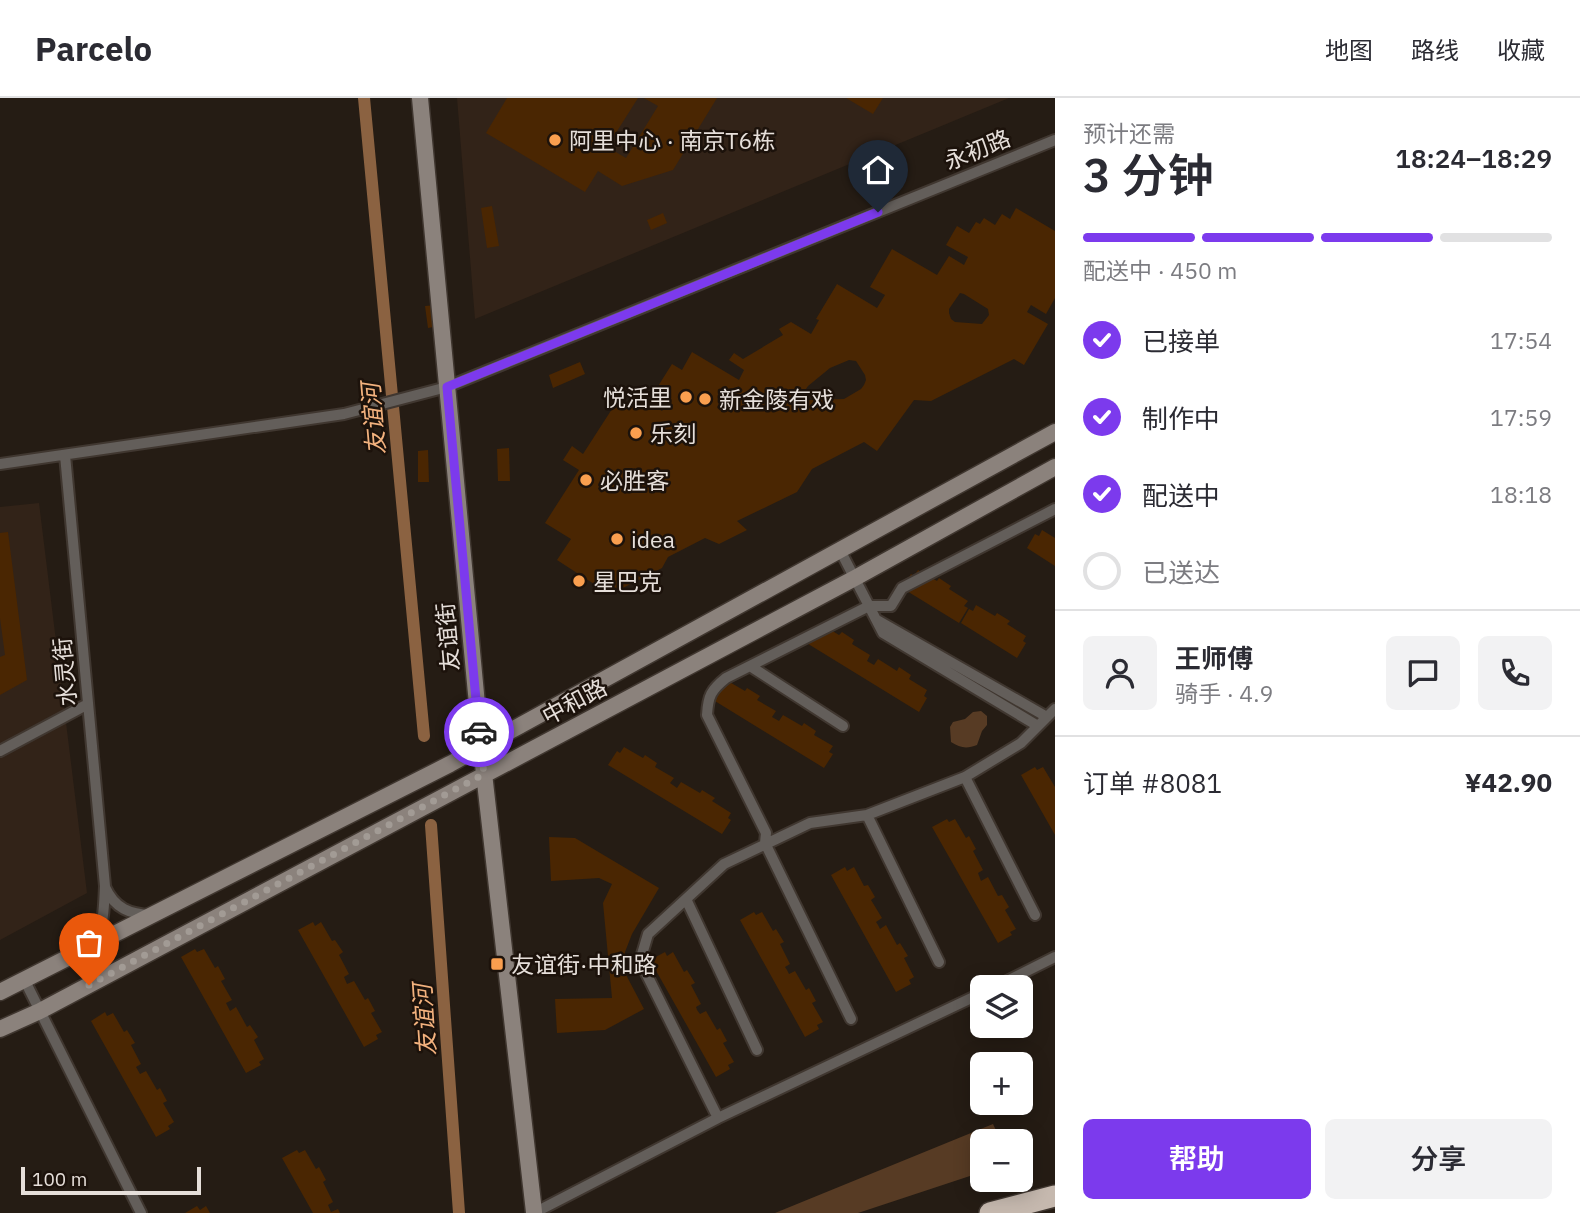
<!DOCTYPE html>
<html lang="zh">
<head>
<meta charset="utf-8">
<style>
	:root { --surface:#fff; --page:#f2f2f3; --text:#2b2b33; --muted:#7c7c81; --line:#e1e1e2; --accent:#7c3aed }
	body { margin:0; font-family:"IBM Plex Sans","Noto Sans SC",sans-serif; background:var(--page); color:var(--text); height:100vh; display:flex; flex-direction:column; font-size:26px; white-space:nowrap }
	* { box-sizing:border-box; margin:0 }
	p { font-size:23px; color:var(--muted) }
	.icon { flex:none; width:38px; height:38px; fill:none; stroke:currentColor; stroke-width:2; stroke-linecap:round; stroke-linejoin:round }
	.map { position:relative; flex:1; overflow:hidden }
	.panel { display:flex; flex-direction:column; background:var(--surface); width:525px }
	.panel>* { flex:none }
	.fabs { position:absolute; left:970px; top:877px; display:grid; gap:14px }
	.fabs a { display:grid; place-items:center; width:63px; height:63px; border-radius:10px; background:var(--surface); box-shadow:0 4px 18px #0003; font-size:35px }
	.scale { position:absolute; left:21px; bottom:18px; width:180px; box-sizing:border-box; padding-left:7px; border:4px solid #e6dfda; border-top:0; font-size:19px; line-height:24px; white-space:nowrap; color:#e6dfda; -webkit-text-stroke:5px #1c120b; paint-order:stroke }
	.pin { position:absolute; display:grid; place-items:center; width:60px; height:60px; color:#fff; margin:-72px -30px; border-radius:50% 50% 50% 0; rotate:-45deg; box-shadow:0 0 7px #0007 }
	.pin .icon { rotate:45deg }
	.courier { position:absolute; display:grid; place-items:center; width:70px; height:70px; margin:-35px; border:5px solid #7c3aed; border-radius:50%; background:#fff; color:#222; box-shadow:0 2px 9px #0007 }
	.head em { font-style:normal; font-weight:600 }
	.head div { display:flex; flex-direction:column-reverse }
	.head { display:flex; align-items:center; justify-content:space-between; height:119px; padding:0 28px }
	h1 { font-size:46px; font-weight:600; line-height:52px }
	.bar { display:grid; grid-template-columns:repeat(4,1fr); gap:10px 7px; align-content:center; height:84px; padding:0 28px }
	.bar i { height:9px; border-radius:5px; background:var(--line) }
	.bar .active { background:var(--accent) }
	.bar p { grid-column:span 4 }
	.line { display:flex; align-items:center; gap:18px; padding:0 28px; border-top:2px solid var(--line) }
	.line div { flex:1 }
	.round { display:grid; place-items:center; flex:none; width:74px; height:74px; border-radius:10px; background:var(--page) }
	ol { padding:0 28px; list-style:none }
	li { display:flex; align-items:center; gap:21px; height:77px }
	li p { margin-inline-start:auto }
	li .icon { padding:7px; border-radius:50%; background:var(--accent); color:#fff; stroke-width:4 }
	li:last-child { color:var(--muted) }
	li i { width:38px; height:38px; border:4px solid var(--line); border-radius:50% }
	.primary-button { display:flex; gap:14px; margin-top:auto; padding:14px 28px }
	.primary-button a { flex:1; height:80px; border-radius:10px; background:var(--accent); color:#fff; font-size:28px; font-weight:600; line-height:80px; text-align:center }
	.primary-button a+a { background:var(--page); color:var(--text) }
	header { display:flex; align-items:center; gap:42px; box-sizing:border-box; height:98px; padding:0 35px; background:var(--surface); border-bottom:2px solid var(--line) }
	header strong { font-size:33px }
	nav { display:flex; gap:38px; margin-inline-start:auto; font-size:24px }
	main { display:flex; flex:1; min-height:0 }
	.map>svg:first-child { display:block }
	.built { fill:#322318 }
	.green { fill:#573b24 }
	.lines { fill:none; stroke-linecap:round; stroke-linejoin:round }
	.canal { stroke:#8b6241; stroke-width:12 }
	.building { fill:#4a2602; fill-rule:evenodd }
	.street-casing { stroke:#403730; stroke-width:14 }
	.secondary-casing { stroke:#403730; stroke-width:19 }
	.highway-casing { stroke:#403730; stroke-width:24 }
	.street { stroke:#635e5a; stroke-width:10 }
	.secondary { stroke:#8b827c; stroke-width:16 }
	.highway { stroke:#c5b8ae; stroke-width:21 }
	.done { stroke:#a29b95; stroke-width:7; stroke-dasharray:0 12.6 }
	.route { stroke:#7c3aed; stroke-width:9 }
	.poi-dot { fill:#fa9f4f; stroke:#1c120b; stroke-width:2.5 }
	.labels { text-anchor:middle; dominant-baseline:central; stroke-width:5; stroke-linejoin:round; paint-order:stroke }
	.poi-label { font-size:23px; fill:#e6dfda; stroke:#1c120b; text-anchor:start }
	.street-label { font-size:23px; fill:#e6dfda; stroke:#1c120b }
	.water-label { font-size:24px; font-style:italic; fill:#f3b27e; stroke:#1c120b }
</style>
</head>
<body>
<header>
<strong>Parcelo</strong>
<nav><a>地图</a><a>路线</a><a>收藏</a></nav>
</header>
<main>
<div class="map">
<svg width="1055" height="1115" viewBox="0 0 1055 1115">
	<rect width="100%" height="100%" fill="#251c14"/>
	<path class="built" d="M457 0H1009L475 221Z
		M39 405 87 795 0 842V409Z"/>
	<path class="green" d="M981 613 987 618V627L982 633 977 647C967 651 960 650 951 644L950 629 953 624 965 621 973 614Z
		M993 1026 1001 1043H982V1074L858 1115H775Z"/>
	<g class="lines">
		<path class="canal" d="M364 0 424 638
			M431 727 459 1115"/>
	</g>
	<path class="building" d="M507 0H638L607 49 626 60 658 8 644 0H717L673 72 622 88 598 73 585 94 486 35Z
		M846 0H883L873 16Z
		M492 108 499 148 487 150 481 110Z
		M1016 110 1055 133V200L1046 216 1031 207 1027 214 1048 226 1024 267 1014 261 931 303 914 302 877 353 864 344 812 371 797 394 737 423 747 432 719 446 705 440 668 459 662 470 617 493 598 481 594 486 557 462 571 441 545 425 579 372 563 362 572 348 583 356 612 311 640 299 662 313 665 309 658 305 662 298 655 293 672 266 682 272 692 254 739 282 744 272 729 262 734 255 743 261 783 237 779 231 791 224 811 236 819 222 816 221 837 186 877 210 885 197 870 189 892 151 937 177 949 158 964 167 968 159 946 147 957 128 969 135 976 124 980 126 984 120 995 127 1002 116 1010 121ZM960 195 964 196 988 211 989 217 982 226 955 224 951 221 949 215V211ZM849 262 856 263 865 277 866 282 864 287 861 291 844 301 809 302 805 301 803 299 804 294 808 288 830 270Z
		M663 115 667 125 651 132 647 122Z
		M437 207 439 228 428 230 425 208Z
		M580 264 585 276 553 290 549 277Z
		M509 350 510 383H498L497 351Z
		M428 352 429 384H418V353Z
		M1042 432 1055 440V468L1027 450 1035 436 1039 438Z
		M8 434 27 582 0 597V559L5 557 0 520V435Z
		M918 472 937 483 939 480 951 488 949 491 968 503 964 508 968 510 959 525 902 490 911 476 914 478Z
		M976 507 995 518 997 515 1010 523 1007 526 1026 538 1023 543 1026 545 1017 560 961 525 969 511 973 513Z
		M821 526 839 537 842 534 854 542 852 546 870 557 867 563 874 567 878 561 897 573 899 569 911 577 909 581 927 592 924 598 927 600 919 614 805 544 814 530 817 532Z
		M726 582 745 593 747 590 760 598 757 602 776 613 772 619 779 623 783 617 802 628 804 625 816 633 814 637 833 648 829 654 833 656 824 670 710 600Z
		M624 649 643 660 645 657 657 665 655 669 674 680 670 685 677 690 681 684 700 695 702 692 715 700 712 703 731 715 728 720 731 722 722 736 608 667 617 653 620 655Z
		M1035 669 1037 672 1043 669 1055 689V737L1021 677Z
		M947 721 949 724 955 721 966 740 969 738 976 751 973 753 983 772 978 775 981 783 988 779 998 798 1002 797 1009 809 1005 812 1016 831 1010 834 1012 837 998 845 932 729Z
		M549 739 575 740 659 790 632 836 625 854 624 873 644 911 605 932 557 935 555 901 612 900 603 805 612 786 599 780 551 783Z
		M845 769 847 773 854 769 864 788 868 787 875 799 871 802 882 820 876 824 878 827 880 831 886 827 897 847 900 845 908 858 904 860 914 879 909 882 911 886 896 894 831 777Z
		M754 814 756 817 762 814 773 833 776 831 784 844 780 846 790 866 785 869 787 872 789 876 795 873 806 892 809 890 816 903 812 905 823 924 817 927 819 931 805 939 740 822Z
		M313 824 315 828 321 824 332 843 335 842 343 854 339 857 349 876 344 879 347 886 354 883 365 902 368 900 375 913 371 915 382 934 376 937 378 941 364 949 298 832Z
		M195 851 197 854 204 851 215 870 218 868 225 881 221 883 232 902 226 905 230 913 236 909 247 929 250 927 258 939 254 942 264 961 259 964 261 967 246 975 181 859Z
		M665 854 667 858 673 854 684 874 687 872 695 885 691 887 701 906 696 909 697 912 700 916 706 913 717 932 720 930 727 943 723 945 734 964 728 967 730 971 716 979 650 862Z
		M105 914 107 918 113 915 124 934 127 932 135 945 131 947 141 966 136 969 140 976 146 973 157 992 160 990 167 1003 163 1005 174 1024 168 1028 170 1031 156 1039 91 923Z
		M297 1052 299 1055 305 1052 316 1071 319 1069 326 1082 323 1084 333 1104 328 1107 331 1114 338 1111 340 1115H313L282 1060Z
		M197 1108 200 1112 206 1108 210 1115H185Z"/>
	<g class="lines">
		<defs>
			<path id="street" d="M65 357 105 788C104 809 104 826 95 845
				M0 366 344 316 447 289 1055 42
				M840 452 883 535 1038 628
				M877 522 1047 619
				M750 568 843 628
				M0 653 88 606
				M965 679 1035 817
				M867 717 939 864
				M105 789C115 811 130 816 151 817
				M686 801 757 952
				M25 883 141 1115
				M995 889 1055 859
				M851 921 765 745 766 735 707 617C708 598 711 592 726 580L869 508H891L902 490 1055 411
				M718 1020 640 863 648 836 724 766 810 725 867 717 965 679 1021 645 1055 611
				M534 1115 718 1020 982 895"/>
			<path id="secondary" d="M420 0 481 649 534 1114
				M0 894 450 666 1055 334
				M0 931 40 913 855 480 1055 369"/>
			<path id="highway" d="M990 1115 1055 1098"/>
		</defs>
		<use href="#street" class="street-casing"/>
		<use href="#secondary" class="secondary-casing"/>
		<use href="#highway" class="highway-casing"/>
		<use href="#street" class="street"/>
		<use href="#secondary" class="secondary"/>
		<use href="#highway" class="highway"/>
	</g>
	<g class="lines">
		<path class="done" d="M89 887 484 676 479 634"/>
		<path class="route" d="M479 634 447 289 878 114"/>
	</g>
	<g class="poi-dot">
		<circle cx="555" cy="42" r="7"/>
		<circle cx="686" cy="299" r="7"/>
		<circle cx="705" cy="301" r="7"/>
		<circle cx="636" cy="335" r="7"/>
		<circle cx="586" cy="382" r="7"/>
		<circle cx="617" cy="441" r="7"/>
		<circle cx="579" cy="483" r="7"/>
		<rect x="490" y="859" width="14" height="14" rx="3.5"/>
	</g>
	<g class="labels">
		<g class="poi-label">
			<text x="569" y="42">阿里中心 · 南京T6栋</text>
			<text x="672" y="299" text-anchor="end">悦活里</text>
			<text x="719" y="301">新金陵有戏</text>
			<text x="650" y="335">乐刻</text>
			<text x="600" y="382">必胜客</text>
			<text x="631" y="441">idea</text>
			<text x="593" y="483">星巴克</text>
			<text x="511" y="866">友谊街·中和路</text>
		</g>
		<g class="street-label">
			<text transform="translate(977 51) rotate(-22)">永初路</text>
			<text transform="translate(447 539) rotate(-95)">友谊街</text>
			<text transform="translate(64 574) rotate(-95)">水灵街</text>
			<text transform="translate(574 603) rotate(-28)">中和路</text>
		</g>
		<g class="water-label">
			<text transform="translate(373 321) rotate(-95)">友谊河</text>
			<text transform="translate(424 922) rotate(-94)">友谊河</text>
		</g>
	</g>
</svg>
<div class="fabs">
<a><svg class="icon" aria-label="layers" viewBox="0 0 24 24"><path d="M12 4l9 5-9 5-9-5zM3 14l9 5 9-5"/></svg></a>
<a>+</a>
<a>−</a>
</div>
<div class="scale">100 m</div>
<div class="pin" style="left:89px;top:887px;background:#ea580c"><svg class="icon" aria-label="bag" viewBox="0 0 24 24"><path d="M5 8h14l-1 12H6zM9 8a3 3 0 0 1 6 0"/></svg></div>
<div class="pin" style="left:878px;top:114px;background:#1f2937"><svg class="icon" aria-label="home" viewBox="0 0 24 24"><path d="M3 11l9-7 9 7M6 9v11h12V9"/></svg></div>
<div class="courier" style="left:479px;top:634px"><svg class="icon" aria-label="car" viewBox="0 0 24 24"><path d="M5 17H2v-5l4-1 3-4h7l3 4 3 1v5h-3M9 17h6M6 11h13"/><circle cx="7" cy="17" r="2"/><circle cx="17" cy="17" r="2"/></svg></div>
</div>
<section class="panel">
<div class="head"><div><h1>3 分钟</h1><p>预计还需</p></div><em>18:24–18:29</em></div>
<div class="bar"><i class="active"></i><i class="active"></i><i class="active"></i><i></i><p>配送中 · 450 m</p></div>
<ol>
<li><svg class="icon" aria-label="check" viewBox="0 0 24 24"><path d="M5 12l5 5 9-10"/></svg>已接单<p>17:54</p></li>
<li><svg class="icon" aria-label="check" viewBox="0 0 24 24"><path d="M5 12l5 5 9-10"/></svg>制作中<p>17:59</p></li>
<li><svg class="icon" aria-label="check" viewBox="0 0 24 24"><path d="M5 12l5 5 9-10"/></svg>配送中<p>18:18</p></li>
<li><i></i>已送达</li>
</ol>
<div class="line" style="height:126px"><a class="round"><svg class="icon" aria-label="person" viewBox="0 0 24 24"><circle cx="12" cy="8" r="4"/><path d="M4 21q1-7 8-7t8 7"/></svg></a><div><b>王师傅</b><p>骑手 · 4.9</p></div><a class="round"><svg class="icon" aria-label="chat" viewBox="0 0 24 24"><path d="M4 5h16v11H9l-5 4z"/></svg></a><a class="round"><svg class="icon" aria-label="phone" viewBox="0 0 24 24"><path d="M5 4h4l2 5-3 2q2 4 5 5l2-3 5 2v4C11 20 4 13 5 4z"/></svg></a></div>
<div class="line" style="height:91px"><div>订单 #8081</div><b>¥42.90</b></div>
<div class="primary-button"><a>帮助</a><a>分享</a></div>
</section>
</main>
</body>
</html>
